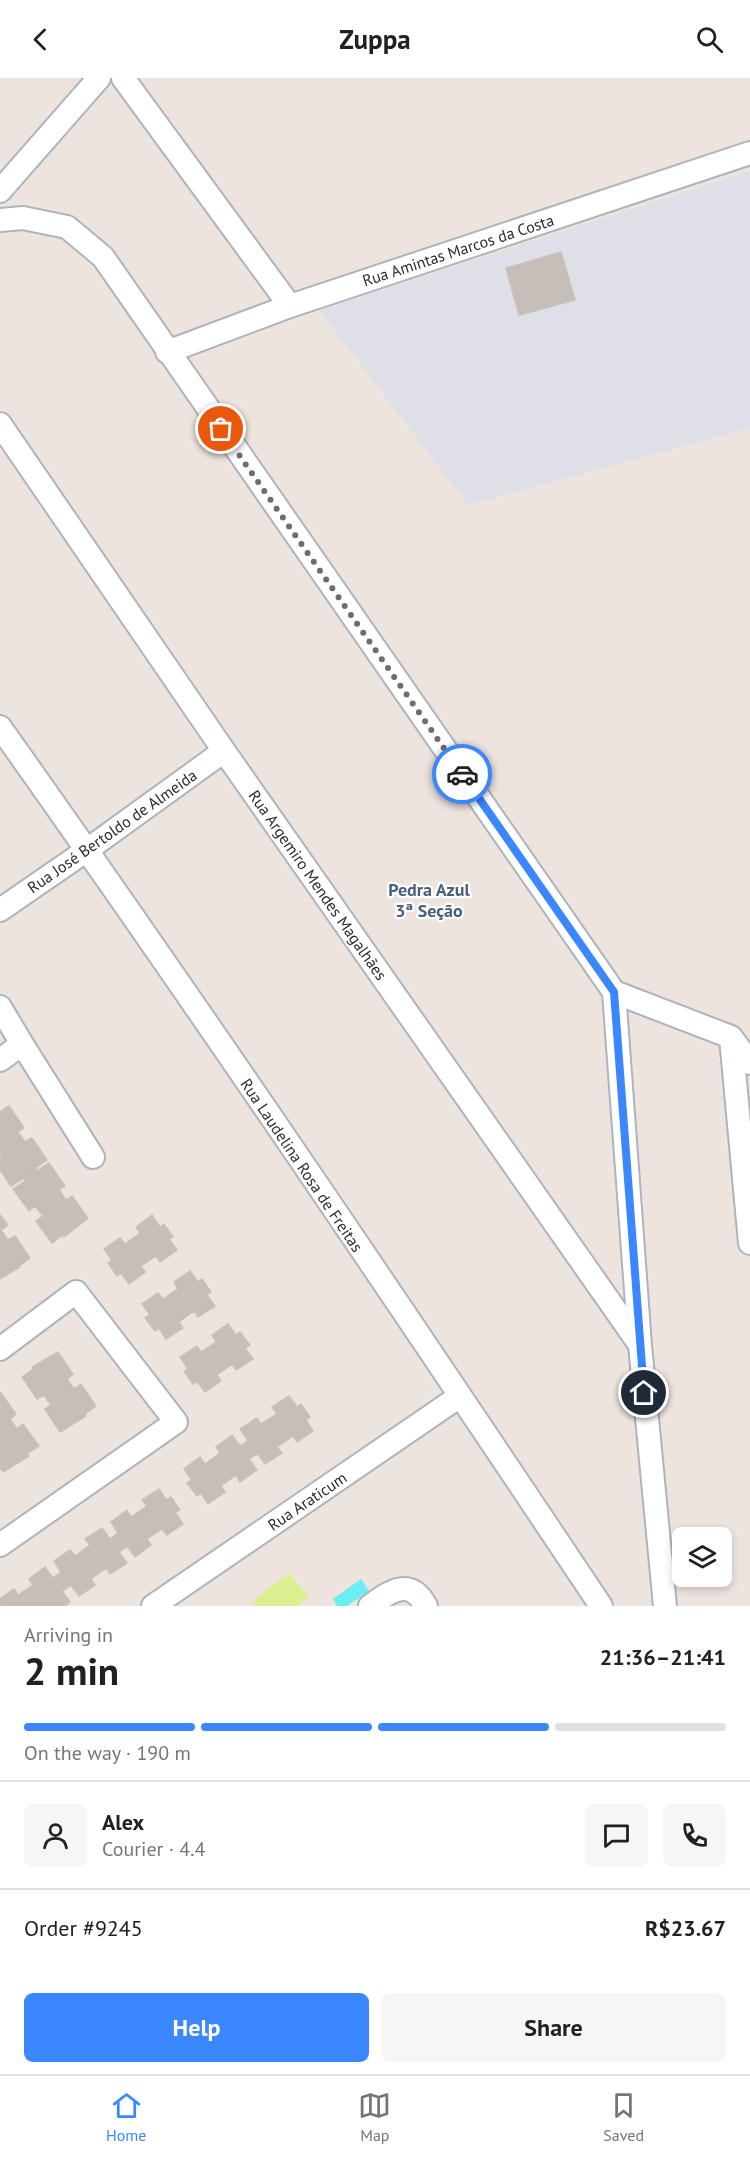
<!DOCTYPE html>
<html lang="en">
<head>
<meta charset="utf-8">
<style>
	:root { --surface:#fff; --page:#f6f6f6; --text:#202124; --muted:#757577; --line:#e0e0e0; --accent:#3a87ff }
	body { margin:0; font-family:"PT Sans",sans-serif; background:var(--page); color:var(--text); height:100vh; display:flex; flex-direction:column; font-size:22px; white-space:nowrap }
	* { box-sizing:border-box; margin:0 }
	p { font-size:20px; color:var(--muted) }
	.icon { flex:none; width:33px; height:33px; fill:none; stroke:currentColor; stroke-width:2; stroke-linecap:round; stroke-linejoin:round }
	.map { position:relative; height:1528px; overflow:hidden }
	.side { display:flex; flex-direction:column; background:var(--surface); flex:1 }
	.side>* { flex:none }
	.tools { position:absolute; left:672px; top:1449px; display:grid; gap:12px }
	.tools a { display:grid; place-items:center; width:60px; height:60px; border-radius:9px; background:var(--surface); box-shadow:0 3px 9px #0003; font-size:30px }
	.pin { position:absolute; display:grid; place-items:center; width:51px; height:51px; color:#fff; margin:-26px; border:3px solid #fff; border-radius:50%; box-shadow:0 2px 6px #0007 }
	.courier { position:absolute; display:grid; place-items:center; width:60px; height:60px; margin:-30px; border:4px solid #3a87ff; border-radius:50%; background:#fff; color:#222; box-shadow:0 2px 8px #0007 }
	.head em { font-style:normal; font-weight:800 }
	.head div { display:flex; flex-direction:column-reverse }
	.head { display:flex; align-items:center; justify-content:space-between; height:102px; padding:0 24px }
	h1 { font-size:39px; font-weight:800; line-height:45px }
	.bar { display:grid; grid-template-columns:repeat(4,1fr); gap:9px 6px; align-content:center; height:72px; padding:0 24px }
	.bar i { height:8px; border-radius:4px; background:var(--line) }
	.bar .on { background:var(--accent) }
	.bar p { grid-column:span 4 }
	.line { display:flex; align-items:center; gap:15px; padding:0 24px; border-top:2px solid var(--line) }
	.line div { flex:1 }
	.round { display:grid; place-items:center; flex:none; width:63px; height:63px; border-radius:9px; background:var(--page) }
	.action { display:flex; gap:12px; margin-top:auto; padding:12px 24px }
	.action a { flex:1; height:69px; border-radius:9px; background:var(--accent); color:#fff; font-size:24px; font-weight:800; line-height:69px; text-align:center }
	.action a+a { background:var(--page); color:var(--text) }
	header { display:flex; justify-content:space-between; align-items:center; height:78px; padding:0 24px; background:var(--surface); font-size:27px; font-weight:800 }
	.tabs { display:flex; justify-content:space-around; align-items:center; height:84px; border-top:2px solid var(--line); background:var(--surface); font-size:16px; color:var(--muted) }
	.tabs a { display:grid; justify-items:center; gap:3px }
	.tabs .on { color:var(--accent) }
	.map>svg:first-child { display:block }
	.industrial { fill:#dfdfe7 }
	.pitch { fill:#dbef93 }
	.water { fill:#6cedf5 }
	.building { fill:#c6bfb9; stroke:#cac0b7; stroke-width:1.5 }
	.lines { fill:none; stroke-linecap:round; stroke-linejoin:round }
	.minor-casing { stroke:#aeb4bc; stroke-width:26 }
	.minor { stroke:#fff; stroke-width:22 }
	.done { stroke:#706c6a; stroke-width:6; stroke-dasharray:0 10.8 }
	.route { stroke:#3a87ff; stroke-width:8 }
	.labels { text-anchor:middle; dominant-baseline:central; stroke-width:4.5; stroke-linejoin:round; paint-order:stroke }
	.street-label { font-size:16px; fill:#2c2c2c; stroke:#fff }
	.neighbourhood-label { font-size:18px; font-weight:bold; fill:#495e80; stroke:#fff }
</style>
</head>
<body>
<header><svg class="icon" aria-label="back" viewBox="0 0 24 24"><path d="M15 5l-7 7 7 7"/></svg>Zuppa<svg class="icon" aria-label="search" viewBox="0 0 24 24"><circle cx="10" cy="10" r="6"/><path d="M15 15l6 6"/></svg></header>
<div class="map">
<svg width="750" height="1528" viewBox="0 0 750 1528">
	<rect width="100%" height="100%" fill="#eee4de"/>
	<path class="industrial" d="M750 93V350L468 427 319 232Z"/>
	<path class="pitch" d="M289 1495 309 1519 297 1528H256L253 1522Z"/>
	<path class="water" d="M361 1501 369 1513 347 1528H337L333 1521Z"/>
	<path class="building" d="M561 174 575 222 519 237 506 190Z
		M9 1028 24 1050 18 1054 25 1064 32 1060 47 1082 36 1090 37 1092 11 1108 0 1092V1082L2 1081 0 1078V1034Z
		M49 1085 65 1108 59 1112 66 1122 72 1118 88 1140 64 1159 63 1157 52 1165 36 1143 43 1138 35 1128 29 1133 13 1111 25 1103 24 1101Z
		M0 1137 8 1147 1 1152 8 1162 15 1158 30 1180 19 1188 20 1189 0 1201Z
		M152 1137 160 1149 164 1146 173 1159 169 1161 177 1172 160 1184 156 1178 141 1188 145 1194 129 1206 121 1195 117 1198 108 1185 112 1182 104 1171 120 1160 125 1166 140 1155 136 1149Z
		M190 1193 198 1204 202 1201 211 1214 207 1217 215 1228 198 1239 194 1233 179 1244 183 1250 166 1261 159 1250 155 1253 145 1240 150 1237 142 1226 158 1215 163 1221 178 1211 174 1204Z
		M228 1246 236 1257 240 1254 250 1267 245 1270 253 1281 236 1292 232 1286 217 1297 221 1303 205 1314 197 1303 193 1306 184 1293 188 1291 180 1279 197 1268 201 1274 216 1264 212 1257Z
		M58 1274 73 1296 67 1301 74 1311 81 1306 96 1328 85 1336 86 1338 60 1354 45 1331 51 1327 44 1317 37 1321 22 1299 33 1291 32 1289Z
		M0 1314 16 1336 10 1341 17 1351 23 1346 39 1368 27 1376 29 1378 3 1394 0 1390Z
		M289 1318 297 1329 301 1326 310 1339 306 1342 313 1353 297 1364 293 1358 277 1369 282 1375 265 1386 258 1376 253 1378 244 1366 248 1362 240 1351 257 1340 261 1346 277 1336 272 1329Z
		M232 1357 240 1368 244 1366 253 1378 249 1381 257 1392 240 1404 236 1397 221 1408 225 1414 208 1426 201 1415 197 1418 187 1405 192 1402 184 1391 200 1379 205 1386 220 1375 216 1369Z
		M159 1411 166 1422 171 1419 180 1432 175 1434 183 1446 167 1457 162 1451 147 1461 151 1467 135 1479 127 1468 123 1471 114 1458 118 1455 111 1444 127 1432 131 1439 147 1428 142 1422Z
		M102 1450 110 1461 114 1458 123 1471 119 1474 127 1485 110 1496 106 1490 91 1501 95 1507 79 1518 71 1507 67 1510 57 1497 61 1494 54 1483 70 1472 75 1478 90 1467 85 1461Z
		M45 1489 53 1500 57 1497 67 1510 62 1513 70 1524 65 1528H1L0 1521 14 1511 18 1517 33 1507 29 1501Z"/>
	<g class="lines">
		<defs>
			<path id="minor" d="M123 0 290 228
				M0 113 99 0
				M0 142 23 140 67 149 103 179 614 914 731 959 750 985
				M167 274 290 228 750 75
				M0 346 224 673 640 1267
				M0 649C205 938 404 1233 601 1528
				M0 832 87 772 224 673
				M614 914 640 1267 665 1528
				M0 929 22 966 0 982
				M731 960 750 1165
				M22 966 93 1079
				M0 1271 76 1214 176 1344 0 1467
				M153 1528 460 1318
				M370 1528C390 1513 410 1499 426 1528"/>
		</defs>
		<use href="#minor" class="minor-casing"/>
		<use href="#minor" class="minor"/>
	</g>
	<g class="lines">
		<path class="done" d="M221 351 462 696"/>
		<path class="route" d="M462 696 614 914 644 1315"/>
	</g>
	<g class="labels">
		<g class="street-label">
			<text transform="translate(458 172) rotate(-18)">Rua Amintas Marcos da Costa</text>
			<text transform="translate(112 753) rotate(-35)">Rua José Bertoldo de Almeida</text>
			<text transform="translate(318 807) rotate(55)">Rua Argemiro Mendes Magalhães</text>
			<text transform="translate(302 1087) rotate(56)">Rua Laudelina Rosa de Freitas</text>
			<text transform="translate(307 1423) rotate(-34)">Rua Araticum</text>
		</g>
		<g class="neighbourhood-label">
			<text x="429" y="811">Pedra Azul<tspan x="429" dy="21">3ª Seção</tspan></text>
		</g>
	</g>
</svg>
<div class="tools">
<a><svg class="icon" aria-label="layers" viewBox="0 0 24 24"><path d="M12 4l9 5-9 5-9-5zM3 14l9 5 9-5"/></svg></a>
</div>
<div class="pin" style="left:221px;top:351px;background:#ea580c"><svg class="icon" aria-label="bag" viewBox="0 0 24 24"><path d="M5 8h14l-1 12H6zM9 8a3 3 0 0 1 6 0"/></svg></div>
<div class="pin" style="left:644px;top:1315px;background:#1f2937"><svg class="icon" aria-label="home" viewBox="0 0 24 24"><path d="M3 11l9-7 9 7M6 9v11h12V9"/></svg></div>
<div class="courier" style="left:462px;top:696px"><svg class="icon" aria-label="car" viewBox="0 0 24 24"><path d="M5 17H2v-5l4-1 3-4h7l3 4 3 1v5h-3M9 17h6M6 11h13"/><circle cx="7" cy="17" r="2"/><circle cx="17" cy="17" r="2"/></svg></div>
</div>
<section class="side">
<div class="head"><div><h1>2 min</h1><p>Arriving in</p></div><em>21:36–21:41</em></div>
<div class="bar"><i class="on"></i><i class="on"></i><i class="on"></i><i></i><p>On the way · 190 m</p></div>
<div class="line" style="height:108px"><a class="round"><svg class="icon" aria-label="person" viewBox="0 0 24 24"><circle cx="12" cy="8" r="4"/><path d="M4 21q1-7 8-7t8 7"/></svg></a><div><b>Alex</b><p>Courier · 4.4</p></div><a class="round"><svg class="icon" aria-label="chat" viewBox="0 0 24 24"><path d="M4 5h16v11H9l-5 4z"/></svg></a><a class="round"><svg class="icon" aria-label="phone" viewBox="0 0 24 24"><path d="M5 4h4l2 5-3 2q2 4 5 5l2-3 5 2v4C11 20 4 13 5 4z"/></svg></a></div>
<div class="line" style="height:78px"><div>Order #9245</div><b>R$23.67</b></div>
<div class="action"><a>Help</a><a>Share</a></div>
</section>
<nav class="tabs">
<a class="on"><svg class="icon" aria-label="home" viewBox="0 0 24 24"><path d="M3 11l9-7 9 7M6 9v11h12V9"/></svg>Home</a>
<a><svg class="icon" aria-label="map" viewBox="0 0 24 24"><path d="M3 6l6-2 6 2 6-2v14l-6 2-6-2-6 2zM9 4v14M15 6v14"/></svg>Map</a>
<a><svg class="icon" aria-label="saved" viewBox="0 0 24 24"><path d="M7 4h10v16l-5-4-5 4z"/></svg>Saved</a>
</nav>
</body>
</html>
